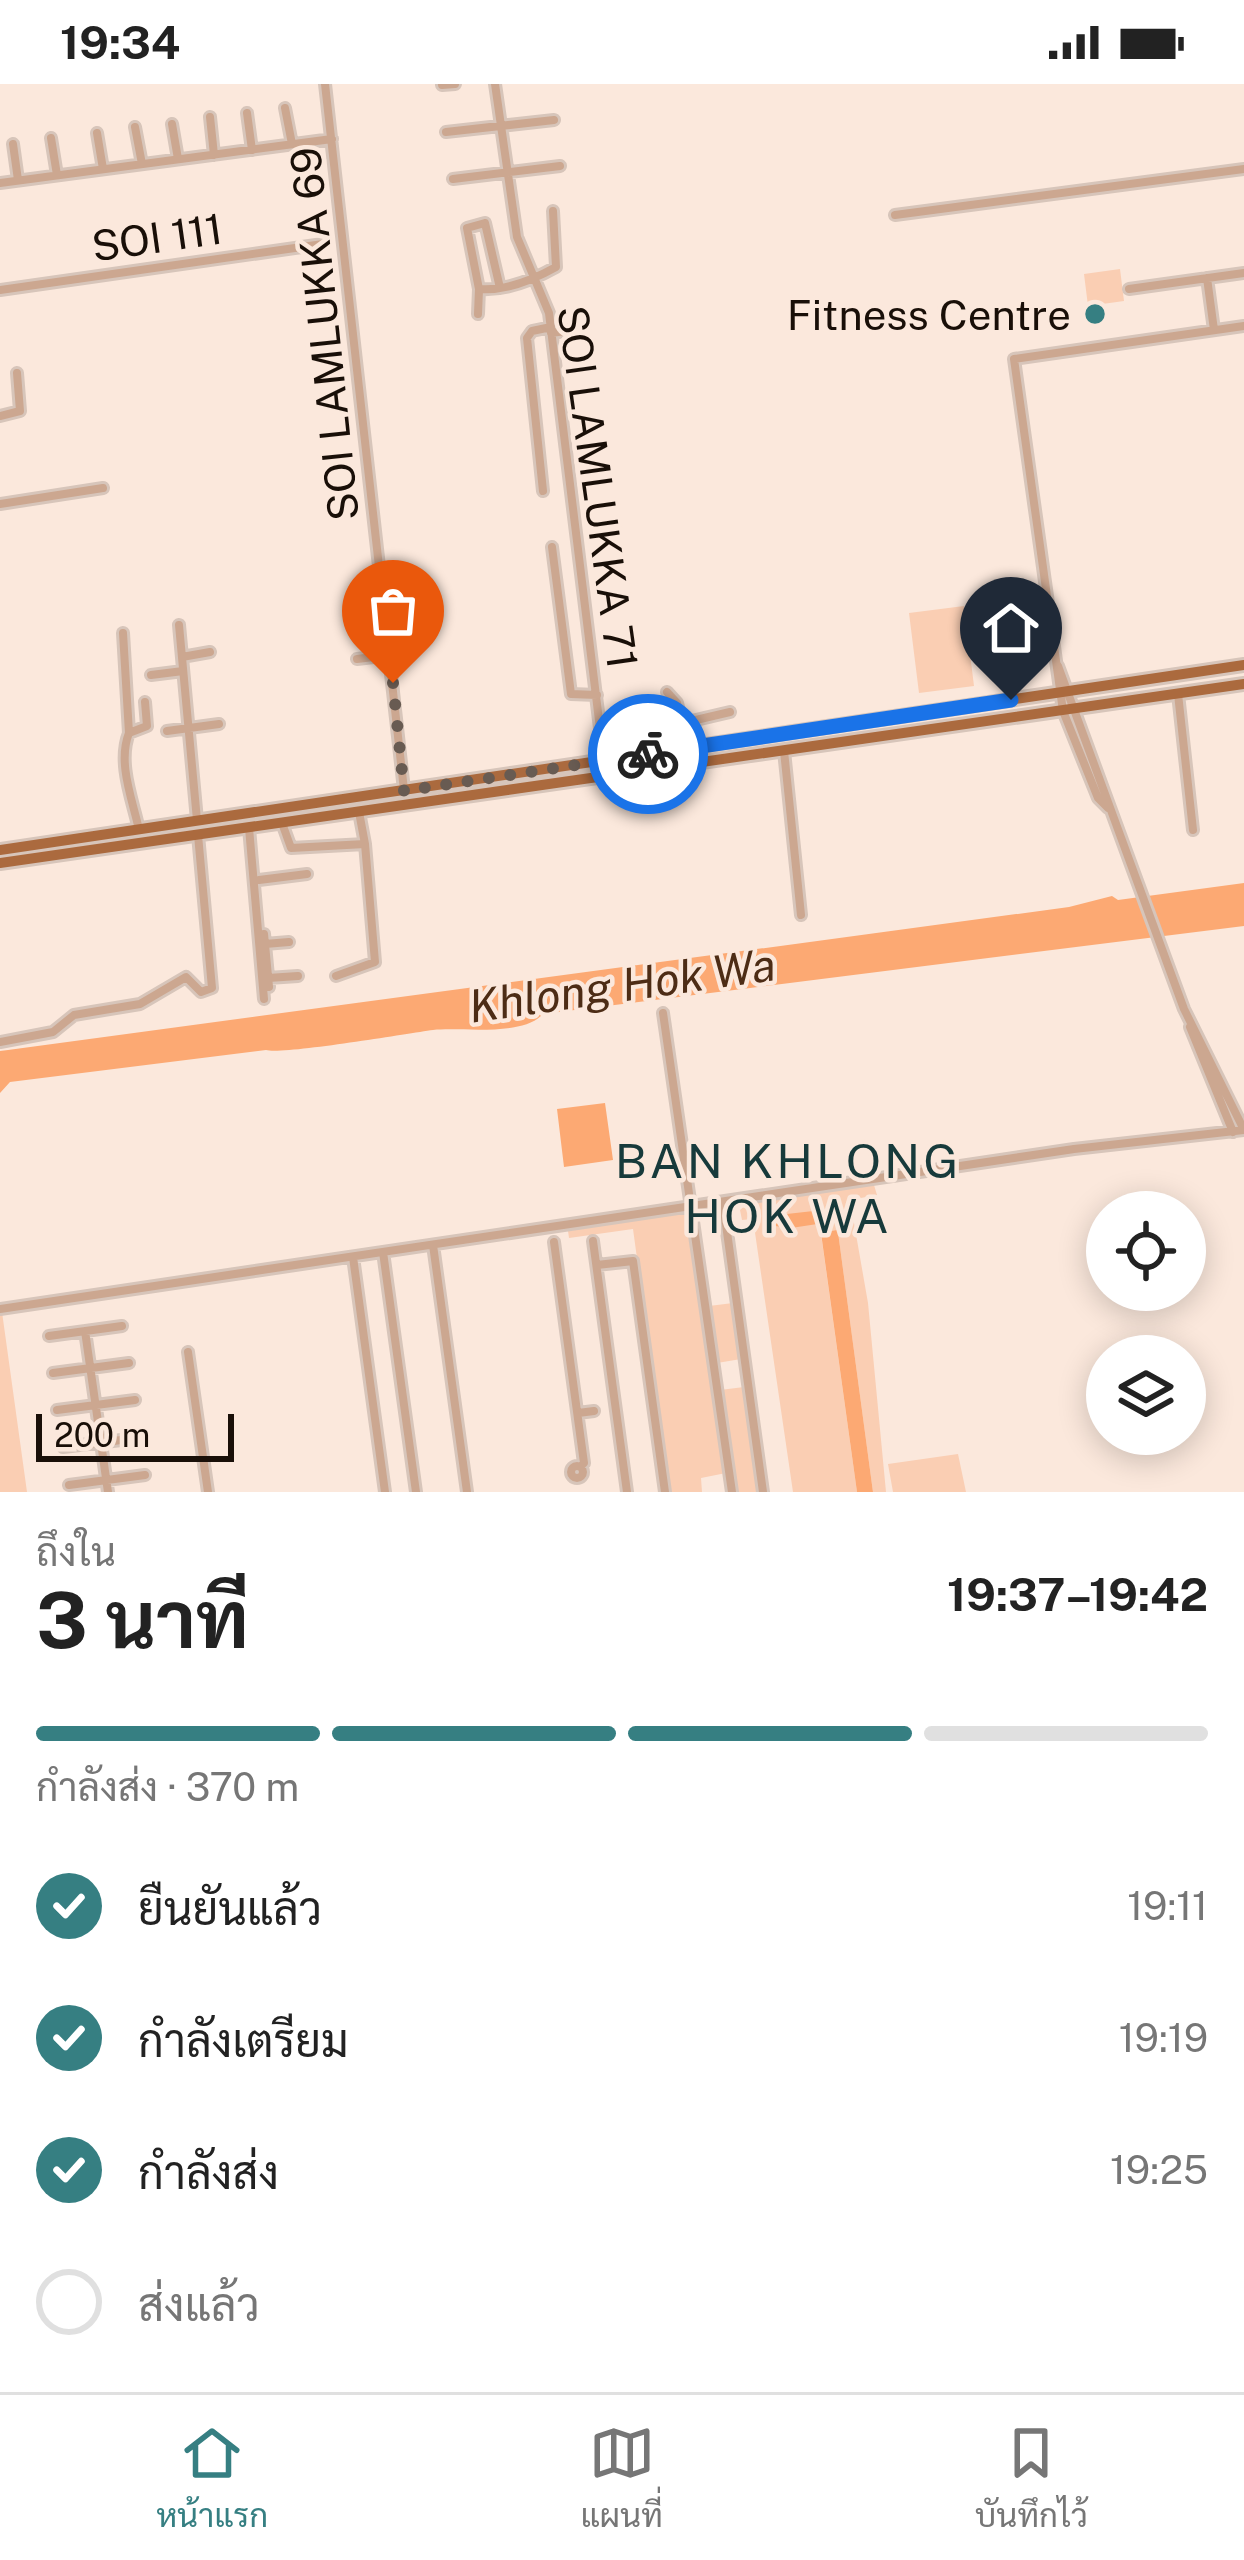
<!DOCTYPE html>
<html lang="th">
<head>
<meta charset="utf-8">
<style>
	:root { --surface:#fff; --page:#f6f6f6; --text:#222; --muted:#767676; --line:#e0e0e0; --accent:#367f82 }
	body { margin:0; font-family:"Public Sans",Sarabun,sans-serif; background:var(--page); color:var(--text); height:100vh; display:flex; flex-direction:column; font-size:45px; white-space:nowrap }
	* { box-sizing:border-box; margin:0 }
	p { font-size:39px; color:var(--muted) }
	.icon { flex:none; width:66px; height:66px; fill:none; stroke:currentColor; stroke-width:2; stroke-linecap:round; stroke-linejoin:round }
	.map { position:relative; height:1408px; overflow:hidden }
	.drawer { display:flex; flex-direction:column; background:var(--surface); flex:1 }
	.drawer>* { flex:none }
	.buttons { position:absolute; left:1086px; top:1107px; display:grid; gap:24px }
	.buttons a { display:grid; place-items:center; width:120px; height:120px; border-radius:50%; background:var(--surface); box-shadow:0 6px 30px #0003; font-size:60px }
	.scale { position:absolute; left:36px; bottom:30px; width:198px; box-sizing:border-box; padding-left:12px; border:6px solid #190f08; border-top:0; font-size:33px; line-height:42px; white-space:nowrap; color:#190f08; -webkit-text-stroke:9px #fbe8dc; paint-order:stroke }
	.pin { position:absolute; display:grid; place-items:center; width:102px; height:102px; color:#fff; margin:-123px -51px; border-radius:50% 50% 50% 0; rotate:-45deg; box-shadow:0 0 12px #0007 }
	.pin .icon { rotate:45deg }
	.courier { position:absolute; display:grid; place-items:center; width:120px; height:120px; margin:-60px; border:9px solid #1a73e8; border-radius:50%; background:#fff; color:#222; box-shadow:0 3px 15px #0007 }
	.headline em { font-style:normal; font-weight:700 }
	.headline div { display:flex; flex-direction:column-reverse }
	.headline { display:flex; align-items:center; justify-content:space-between; height:204px; padding:0 36px }
	h1 { font-size:78px; font-weight:700; line-height:90px }
	.bar { display:grid; grid-template-columns:repeat(4,1fr); gap:18px 12px; align-content:center; height:144px; padding:0 36px }
	.bar i { height:15px; border-radius:9px; background:var(--line) }
	.bar .active { background:var(--accent) }
	.bar p { grid-column:span 4 }
	ol { padding:0 36px; list-style:none }
	li { display:flex; align-items:center; gap:36px; height:132px }
	li p { margin-inline-start:auto }
	li .icon { padding:12px; border-radius:50%; background:var(--accent); color:#fff; stroke-width:4 }
	li:last-child { color:var(--muted) }
	li i { width:66px; height:66px; border:6px solid var(--line); border-radius:50% }
	.status { display:flex; justify-content:space-between; align-items:center; height:84px; padding:0 60px; background:var(--surface); direction:ltr }
	.status svg { height:33px; fill:currentColor }
	.tab-bar { display:flex; justify-content:space-around; align-items:center; height:168px; border-top:3px solid var(--line); background:var(--surface); font-size:33px; color:var(--muted) }
	.tab-bar a { display:grid; justify-items:center; gap:6px }
	.tab-bar .active { color:var(--accent) }
	.map>svg:first-child { display:block }
	.green { fill:#faceb3 }
	.water { fill:#fca973 }
	.lines { fill:none; stroke-linecap:round; stroke-linejoin:round }
	.minor-casing { stroke:#d7c5ba; stroke-width:14 }
	.major-casing { stroke:#d7c5ba; stroke-width:16 }
	.minor { stroke:#cca790; stroke-width:8 }
	.major { stroke:#ab6a3e; stroke-width:10 }
	.done { stroke:#685b52; stroke-width:12; stroke-dasharray:0 21.6 }
	.route { stroke:#1a73e8; stroke-width:15 }
	.poi-dot { fill:#367f82; stroke:#fbe8dc; stroke-width:4.5 }
	.labels { text-anchor:middle; dominant-baseline:central; stroke-width:9; stroke-linejoin:round; paint-order:stroke }
	.street-label { font-size:42px; fill:#190f08; stroke:#fbe8dc }
	.poi-label { font-size:42px; fill:#190f08; stroke:#fbe8dc; text-anchor:end }
	.water-label { font-size:45px; font-style:italic; fill:#4d2c15; stroke:#fbe8dc }
	.quarter-label { font-size:48px; letter-spacing:3px; fill:#173a3b; stroke:#fbe8dc }
</style>
</head>
<body>
<div class="status"><b>19:34</b><svg viewBox="0 0 49 12"><path d="M0 12V9h3v3zM5 12V6h3v6zM10 12V3h3v9zM15 12V0h3v12zM26 1h20v11H26zM47 4h2v5h-2z"/></svg></div>
<div class="map">
<svg width="1244" height="1408" viewBox="0 0 1244 1408">
	<rect width="100%" height="100%" fill="#fbe8dc"/>
	<path class="green" d="M1120 185 1124 217 1088 222 1084 190Z
		M964 522 974 602 919 609 909 529Z
		M874 1101 877 1111 850 1116 868 1219 886 1408H873L838 1148 821 1150 857 1408H793L753 1135 742 1136 740 1126 747 1120Z
		M686 1128 726 1389 701 1394 702 1408H669L633 1145 569 1154 568 1147Z
		M733 1219 741 1275 717 1279 709 1222Z
		M0 1228H2L27 1408H0Z
		M744 1303 758 1408H735L720 1306Z
		M958 1370 966 1408H893L888 1380Z"/>
	<path class="water" d="M1244 799V842L543 930C522 953 463 943 433 946 404 950 282 971 266 966L10 998 0 1009V967L8 966 1069 823 1112 812 1118 816Z
		M605 1019 613 1076 564 1083 557 1025Z
		M840 1124 844 1136 791 1144 767 1141 769 1132Z
		M837 1146 838 1148 873 1408H857L821 1149Z"/>
	<g class="lines">
		<defs>
			<path id="minor" d="M325 0 404 706
				M495 0 517 153 549 229 604 677
				M442 1 455 0
				M285 24 292 60
				M247 29 252 66
				M210 33 214 71
				M172 40 178 75
				M135 43 142 80
				M446 48 554 36
				M97 49 103 85
				M51 54 57 91
				M13 60 18 96
				M453 95 560 82
				M0 99 332 55
				M895 131 1244 85
				M1207 194 1214 246
				M500 204 485 139 467 144 479 205C506 207 533 196 556 183L553 127
				M1129 205 1244 189
				M0 206 323 160
				M478 230 479 205
				M551 249 580 245
				M0 332 20 327 17 289
				M543 407 527 254 532 247 551 243
				M0 420 103 404
				M552 463 571 610 597 611
				M179 541 197 736
				M123 549 129 649C117 679 133 717 139 746
				M182 573 210 568
				M357 575 390 571
				M1058 582 1184 925 1244 1046
				M151 591 183 587
				M667 608 677 619 688 664
				M1178 610 1193 746
				M683 639 730 628
				M167 647 219 640
				M129 649 147 642 145 618
				M784 667 801 831
				M1108 724 1098 714 1063 627 1014 275 1244 242
				M359 728 365 760
				M282 739 291 764 365 760 375 878 336 892
				M249 744 264 915
				M259 796 307 790
				M264 850 269 903
				M265 860 289 858
				M268 894 298 892
				M663 929 732 1408
				M1190 943 1233 1048
				M0 958 53 948 74 931 140 920 186 893 201 908 212 904 198 751
				M723 1119 763 1408
				M593 1157 627 1408
				M554 1158 584 1379 580 1383
				M433 1161 467 1408
				M383 1168 416 1408
				M353 1173 385 1408
				M597 1181 633 1177 665 1408
				M0 1225 1074 1065 1244 1046
				M85 1247 108 1408
				M49 1252 122 1242
				M188 1268 208 1408
				M53 1289 129 1279
				M57 1326 135 1316
				M578 1329 594 1327
				M63 1363 138 1354
				M571 1388a6 6 0 1 1 12 0a6 6 0 1 1-12 0Z
				M69 1401 145 1391"/>
			<path id="major" d="M0 766 1244 581
				M0 779 1244 600"/>
		</defs>
		<use href="#minor" class="minor-casing"/>
		<use href="#major" class="major-casing"/>
		<use href="#minor" class="minor"/>
		<use href="#major" class="major"/>
	</g>
	<g class="lines">
		<path class="done" d="M393 599 404 707 648 670"/>
		<path class="route" d="M648 670 1011 616"/>
	</g>
	<circle class="poi-dot" cx="1095" cy="230" r="12"/>
	<g class="labels">
		<g class="street-label">
			<text transform="translate(157 153) rotate(-8)">SOI 111</text>
			<text transform="translate(324 250) rotate(-96)">SOI LAMLUKKA 69</text>
			<text transform="translate(598 403) rotate(82)">SOI LAMLUKKA 71</text>
		</g>
		<g class="poi-label">
			<text x="1071" y="230">Fitness Centre</text>
		</g>
		<g class="water-label">
			<text transform="translate(622 901) rotate(-8)">Khlong Hok Wa</text>
		</g>
		<g class="quarter-label">
			<text x="788" y="1076">BAN KHLONG<tspan x="788" dy="55">HOK WA</tspan></text>
		</g>
	</g>
</svg>
<div class="buttons">
<a><svg class="icon" aria-label="locate" viewBox="0 0 24 24"><circle cx="12" cy="12" r="6"/><path d="M12 2v4M12 18v4M2 12h4M18 12h4"/></svg></a>
<a><svg class="icon" aria-label="layers" viewBox="0 0 24 24"><path d="M12 4l9 5-9 5-9-5zM3 14l9 5 9-5"/></svg></a>
</div>
<div class="scale">200 m</div>
<div class="pin" style="left:393px;top:599px;background:#ea580c"><svg class="icon" aria-label="bag" viewBox="0 0 24 24"><path d="M5 8h14l-1 12H6zM9 8a3 3 0 0 1 6 0"/></svg></div>
<div class="pin" style="left:1011px;top:616px;background:#1f2937"><svg class="icon" aria-label="home" viewBox="0 0 24 24"><path d="M3 11l9-7 9 7M6 9v11h12V9"/></svg></div>
<div class="courier" style="left:648px;top:670px"><svg class="icon" aria-label="bike" viewBox="0 0 24 24"><circle cx="6" cy="16" r="4"/><circle cx="18" cy="16" r="4"/><path d="M6 16l4-8h5l3 8M10 8l3 8H6M13 5h3"/></svg></div>
</div>
<section class="drawer">
<div class="headline"><div><h1>3 นาที</h1><p>ถึงใน</p></div><em>19:37–19:42</em></div>
<div class="bar"><i class="active"></i><i class="active"></i><i class="active"></i><i></i><p>กำลังส่ง · 370 m</p></div>
<ol>
<li><svg class="icon" aria-label="check" viewBox="0 0 24 24"><path d="M5 12l5 5 9-10"/></svg>ยืนยันแล้ว<p>19:11</p></li>
<li><svg class="icon" aria-label="check" viewBox="0 0 24 24"><path d="M5 12l5 5 9-10"/></svg>กำลังเตรียม<p>19:19</p></li>
<li><svg class="icon" aria-label="check" viewBox="0 0 24 24"><path d="M5 12l5 5 9-10"/></svg>กำลังส่ง<p>19:25</p></li>
<li><i></i>ส่งแล้ว</li>
</ol>
</section>
<nav class="tab-bar">
<a class="active"><svg class="icon" aria-label="home" viewBox="0 0 24 24"><path d="M3 11l9-7 9 7M6 9v11h12V9"/></svg>หน้าแรก</a>
<a><svg class="icon" aria-label="map" viewBox="0 0 24 24"><path d="M3 6l6-2 6 2 6-2v14l-6 2-6-2-6 2zM9 4v14M15 6v14"/></svg>แผนที่</a>
<a><svg class="icon" aria-label="saved" viewBox="0 0 24 24"><path d="M7 4h10v16l-5-4-5 4z"/></svg>บันทึกไว้</a>
</nav>
</body>
</html>
